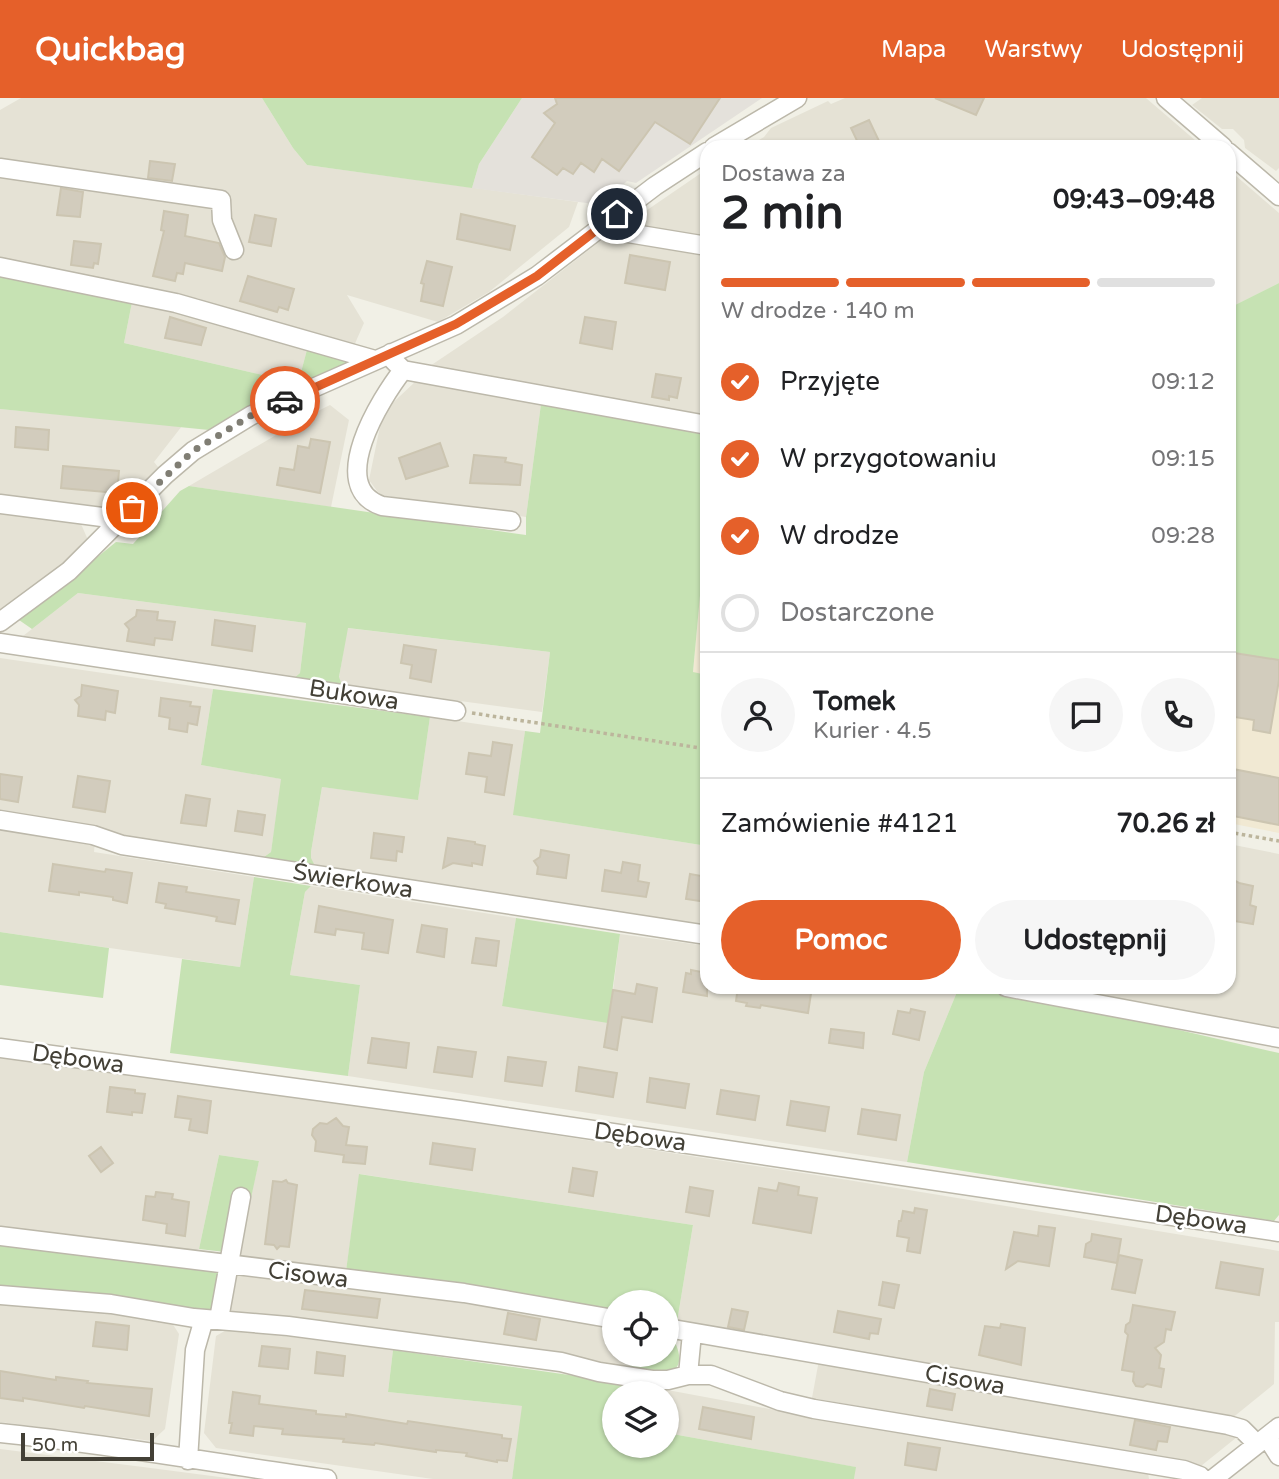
<!DOCTYPE html>
<html lang="pl">
<head>
<meta charset="utf-8">
<style>
	:root { --surface:#fff; --page:#f6f6f6; --text:#202124; --muted:#757577; --line:#e0e0e0; --accent:#e5602a }
	body { margin:0; font-family:"Varela Round",sans-serif; background:var(--page); color:var(--text); height:100vh; display:flex; flex-direction:column; font-size:26px; white-space:nowrap }
	* { box-sizing:border-box; margin:0 }
	p { font-size:23px; color:var(--muted) }
	.icon { flex:none; width:38px; height:38px; fill:none; stroke:currentColor; stroke-width:2; stroke-linecap:round; stroke-linejoin:round }
	.map { position:relative; flex:1; overflow:hidden }
	.details { position:absolute; left:700px; top:42px; width:536px; height:854px; display:flex; flex-direction:column; background:var(--surface); border-radius:21px; box-shadow:0 2px 5px #0004 }
	.details>* { flex:none }
	.tools { position:absolute; left:602px; top:1192px; display:grid; gap:14px }
	.tools a { display:grid; place-items:center; width:77px; height:77px; border-radius:50%; background:var(--surface); box-shadow:0 2px 5px #0004; font-size:35px }
	.scale { position:absolute; left:21px; bottom:18px; width:133px; box-sizing:border-box; padding-left:7px; border:4px solid #434036; border-top:0; font-size:19px; line-height:24px; white-space:nowrap; color:#434036; -webkit-text-stroke:5px #fff; paint-order:stroke }
	.pin { position:absolute; display:grid; place-items:center; width:60px; height:60px; color:#fff; margin:-30px; border:4px solid #fff; border-radius:50%; box-shadow:0 2px 7px #0007 }
	.courier { position:absolute; display:grid; place-items:center; width:70px; height:70px; margin:-35px; border:5px solid #e5602a; border-radius:50%; background:#fff; color:#222; box-shadow:0 2px 9px #0007 }
	.summary em { font-style:normal; font-weight:700 }
	.summary div { display:flex; flex-direction:column-reverse }
	.summary { display:flex; align-items:center; justify-content:space-between; height:119px; padding:0 21px }
	h1 { font-size:46px; font-weight:700; line-height:52px }
	.bar { display:grid; grid-template-columns:repeat(4,1fr); gap:10px 7px; align-content:center; height:84px; padding:0 21px }
	.bar i { height:9px; border-radius:5px; background:var(--line) }
	.bar .active { background:var(--accent) }
	.bar p { grid-column:span 4 }
	.line { display:flex; align-items:center; gap:18px; padding:0 21px; border-top:2px solid var(--line) }
	.line div { flex:1 }
	.round { display:grid; place-items:center; flex:none; width:74px; height:74px; border-radius:37px; background:var(--page) }
	ol { padding:0 21px; list-style:none }
	li { display:flex; align-items:center; gap:21px; height:77px }
	li p { margin-inline-start:auto }
	li .icon { padding:7px; border-radius:50%; background:var(--accent); color:#fff; stroke-width:4 }
	li:last-child { color:var(--muted) }
	li i { width:38px; height:38px; border:4px solid var(--line); border-radius:50% }
	.button { display:flex; gap:14px; margin-top:auto; padding:14px 21px }
	.button a { flex:1; height:80px; border-radius:42px; background:var(--accent); color:#fff; font-size:28px; font-weight:700; line-height:80px; text-align:center }
	.button a+a { background:var(--page); color:var(--text) }
	header { display:flex; align-items:center; gap:42px; box-sizing:border-box; height:98px; padding:0 35px; background:var(--accent); color:#fff }
	header strong { font-size:33px }
	nav { display:flex; gap:38px; margin-inline-start:auto; font-size:24px }
	.map>svg:first-child { display:block }
	.residential { fill:#e5e2d5 }
	.commercial { fill:#f1e9d3 }
	.industrial { fill:#e4e1db }
	.green { fill:#c6e2b3 }
	.building { fill:#d2ccbd; stroke:#ccc5b1; stroke-width:2 }
	.lines { fill:none; stroke-linecap:round; stroke-linejoin:round }
	.minor-casing { stroke:#bcb8aa; stroke-width:21 }
	.path { stroke:#bcb59c; stroke-width:3.5; stroke-dasharray:3.5 3.5; stroke-linecap:butt }
	.minor { stroke:#fff; stroke-width:18 }
	.done { stroke:#807e74; stroke-width:7; stroke-dasharray:0 12.6 }
	.route { stroke:#e5602a; stroke-width:9 }
	.labels { text-anchor:middle; dominant-baseline:central; stroke-width:5; stroke-linejoin:round; paint-order:stroke }
	.street-label { font-size:24px; fill:#434036; stroke:#fff }
</style>
</head>
<body>
<header>
<strong>Quickbag</strong>
<nav><a>Mapa</a><a>Warstwy</a><a>Udostępnij</a></nav>
</header>
<div class="map">
<svg width="1279" height="1381" viewBox="0 0 1279 1381">
	<rect width="100%" height="100%" fill="#f1f0e6"/>
	<path class="residential" d="M21 0H262L293 50 307 67 578 104 569 129 489 194 438 224 347 197 364 225 353 250 210 209 198 200 187 202 0 162V79L203 105 0 68V12Z
		M845 0H1146L1203 49H740L744 47 749 48 764 39 771 30 828 3 831 6Z
		M1202 0H1279V70L1276 73 1245 50 1244 42 1233 31H1222L1192 7Z
		M707 71V142L632 129 634 121Z
		M1228 71 1279 115V185L1229 210Z
		M612 139 707 156V319L430 268 503 219 599 144Z
		M133 199 308 248 300 278 288 283 124 245Z
		M416 283 541 306 526 419 380 397 369 382 383 314Z
		M330 307 349 322 331 409 189 388 312 316Z
		M0 311 182 328 154 364 158 369 116 413 81 426 88 442 38 488 0 515Z
		M78 495 306 525 300 575 293 581 23 544V538Z
		M347 530 550 554 542 614 342 587 339 580Z
		M0 560 213 591 201 667 282 681 271 754 264 759 0 718Z
		M430 619 525 633 514 717 707 748V829L315 768 310 760 311 754 322 689 418 701Z
		M0 729 95 743 94 754 254 779 240 869 0 834Z
		M1229 746 1279 756V932L1057 889H1228Z
		M311 788 516 820 502 908 613 892 620 836 707 848V889H959L924 974 907 1064 348 978 360 887 290 877 305 794Z
		M0 958 384 1011 848 1082 1279 1153V1224H1275L1274 1286 1231 1321 677 1224 693 1127 360 1076 346 1173 248 1162 238 1154 259 1063 219 1057 199 1151 187 1155 0 1132Z
		M234 1177 493 1207 614 1228V1256L633 1257 630 1270 526 1252 235 1218 227 1207Z
		M0 1189 172 1225 179 1236 165 1331 152 1343 0 1324Z
		M228 1231 393 1252 388 1294 523 1308 512 1381H433L216 1350 204 1335 216 1238Z
		M819 1262 1228 1335 1237 1339 1201 1368 812 1300Z
		M646 1288 813 1319 1148 1375 1149 1381H854L855 1369 667 1335V1295H645Z
		M0 1351 143 1369 235 1381H0Z"/>
	<path class="commercial" d="M702 475 707 476V577L693 575Z
		M1228 554 1279 562V735L1229 725Z"/>
	<path class="industrial" d="M522 0H762L636 85 627 83 602 107 472 90 479 66Z"/>
	<path class="green" d="M262 0H522L479 66 472 90 307 67 293 50Z
		M0 173 133 199 124 245 288 283 284 291 209 332 0 311Z
		M1279 185V562L1229 554V210Z
		M308 248 356 261 301 286 300 278Z
		M541 306 707 335V476H702L693 574 707 577V748L513 717 525 633 540 635 550 554 348 530 339 579 342 587 293 581 300 575 306 525 78 495 32 531 19 522 116 444 133 446 180 393 189 388 526 437V419Z
		M213 591 430 619 418 702 322 689 311 754V760L315 768 314 771 270 764 264 759 271 754 281 681 201 667Z
		M254 779 311 788 305 794 290 877 360 887 348 978 170 955 182 861 240 869Z
		M516 820 620 836 608 925 502 908Z
		M0 834 109 850 103 900 0 887Z
		M959 889H993L1279 955V1117L1274 1123 907 1064 924 974Z
		M219 1057 259 1063 251 1100 235 1096 225 1154 199 1151Z
		M359 1076 693 1127 677 1224 667 1222V1204H614V1213L346 1173Z
		M0 1147 221 1175 211 1214 0 1189Z
		M667 1237 671 1238C679 1249 687 1272 665 1275 655 1276 641 1271 630 1270L633 1257 667 1256Z
		M393 1252 646 1288 645 1295H614V1348H667V1335L856 1369 854 1381H512L522 1308 388 1294Z"/>
	<path class="building" d="M555 0H720L690 46 655 24 619 73 602 61 594 74 581 65 573 76 563 70 557 77 532 59 555 25 544 15 557 6Z
		M935 0H984L976 17Z
		M869 22 879 43 867 49H860L851 30Z
		M150 63 175 66 172 83 148 80Z
		M61 90 83 94 80 119 57 117Z
		M164 113 188 117 185 138 219 145 225 159 222 173 185 165 183 176 177 175 175 183 153 178 164 133 161 132Z
		M461 116 515 128 510 152 457 141Z
		M255 117 276 121 271 148 249 144Z
		M74 143 101 146 98 166 94 165 93 170 71 167Z
		M630 157 670 164 665 192 625 185Z
		M427 163 452 169 443 208 421 203 424 186 421 185Z
		M248 178 294 191 288 212 279 209 277 214 240 203Z
		M170 219 206 230 201 247 165 240Z
		M585 219 616 224 612 251 580 245Z
		M656 276 681 280 677 300 669 298V302L652 299Z
		M16 329 49 332 48 352 15 349Z
		M311 341 330 344 320 395 277 387 280 370 294 372 298 348 309 350Z
		M440 345 448 368 406 381 399 360Z
		M474 357 506 360 505 364 522 367 520 387 470 385Z
		M63 368 119 373 117 395 61 390Z
		M137 512 158 514 157 522 175 524 172 542 155 540 154 547 127 543 129 531 125 526 136 518Z
		M215 522 255 528 252 553 212 547Z
		M404 547 436 552 431 584 410 580 412 567 401 565Z
		M1228 554 1279 562V582L1270 635 1253 632 1254 622 1228 618Z
		M82 587 118 593 115 615 106 613 105 622 78 618 79 607 75 602 81 598Z
		M161 600 191 604 190 608 200 609 197 627 188 625 187 634 169 631 170 620 159 618Z
		M493 644 512 647 504 697 485 694 487 679 466 676 469 655 491 658Z
		M1228 670 1279 680V727L1228 717Z
		M0 676 22 679 18 704 0 701Z
		M78 678 110 683 105 714 73 709Z
		M186 697 210 701 206 728 181 725Z
		M238 713 265 717 262 737 235 733Z
		M374 735 404 739 402 754 397 753 396 763 371 760Z
		M448 740 475 744V746L485 748 482 767 472 765V768L453 765 443 770Z
		M541 752 569 757 566 780 537 776 538 769 534 763 540 759Z
		M623 764 640 767 638 783 649 785 646 799 602 793 605 772 621 775Z
		M53 766 105 774 106 771 132 775 127 805 113 802V799L79 794V797L49 793Z
		M690 776 707 779V804L686 801Z
		M1228 779 1239 785 1253 788 1250 807 1256 809 1253 826 1228 822Z
		M159 785 187 789 186 794 239 802 235 826 216 823 217 819 207 817 165 810 166 806 156 804Z
		M319 808 393 822 388 855 362 851 364 835 336 831 335 837 315 834Z
		M422 827 447 831 444 859 417 854Z
		M476 840 499 843 496 868 472 865Z
		M691 872 707 875V898L683 894 686 875 691 876Z
		M637 886 657 890 652 924 622 919 617 952 604 949 613 892 635 896Z
		M738 889H812L808 915 761 907 760 910 746 908 747 905 736 903Z
		M911 911 925 914 919 942 893 936 898 913 910 915Z
		M831 931 864 935 863 950 829 945Z
		M372 940 409 945 406 970 368 965Z
		M438 949 476 954 472 979 434 974Z
		M508 959 546 964 542 988 505 983Z
		M579 969 617 975 613 999 576 993Z
		M650 980 689 986 685 1010 647 1004Z
		M110 989 135 992V995L145 996 142 1015 132 1014V1017L107 1014Z
		M721 992 759 998 755 1022 717 1016Z
		M178 998 211 1003 207 1035 189 1032 191 1021 175 1019Z
		M791 1003 829 1009 825 1033 787 1027Z
		M862 1011 900 1017 896 1042 858 1036Z
		M336 1020 343 1028 349 1029 346 1047 367 1049 365 1066 343 1064 344 1057 315 1053 316 1043 312 1037 313 1031 320 1025 327 1026Z
		M433 1045 475 1051 472 1072 430 1066Z
		M101 1049 113 1065 101 1074 89 1058Z
		M573 1070 597 1074 593 1098 569 1094Z
		M286 1082 288 1085 297 1087 289 1149 280 1148 277 1151 274 1147 265 1146 273 1083 282 1084Z
		M779 1085 799 1089 798 1097 817 1100 811 1135 753 1125 759 1090 777 1093Z
		M690 1089 713 1093 709 1118 686 1114Z
		M156 1094 173 1096 172 1101 189 1104 185 1138 166 1135 167 1126 143 1122 146 1098 155 1099Z
		M915 1110 927 1112 920 1155 907 1153 909 1140 897 1138 899 1123H901L903 1113 914 1115Z
		M1039 1128 1055 1130 1049 1168 1018 1163 1006 1171 1014 1134 1038 1138Z
		M1092 1136 1121 1141 1117 1165 1084 1159 1086 1146 1091 1143Z
		M1119 1157 1142 1162 1135 1195 1112 1191Z
		M1221 1164 1263 1171 1259 1197 1216 1190Z
		M883 1184 899 1187 894 1210 879 1207Z
		M305 1192 380 1201 377 1220 302 1211Z
		M1133 1207 1175 1214 1171 1232 1166 1231 1164 1244 1155 1250 1161 1257 1159 1270 1164 1271 1161 1289 1147 1286 1143 1289 1136 1288 1133 1283 1134 1274 1122 1272 1128 1237 1125 1234 1126 1227 1130 1224Z
		M732 1211 748 1214 744 1232 728 1229Z
		M838 1213 881 1221 878 1236 870 1235 869 1241 834 1234Z
		M508 1215 540 1221 536 1242 504 1236Z
		M96 1224 129 1228 127 1252 93 1248Z
		M1001 1226 1025 1230 1021 1267 979 1257 985 1228 1000 1230Z
		M262 1248 290 1251 288 1271 259 1268Z
		M317 1254 345 1258 343 1278 315 1275Z
		M0 1273 56 1282V1279L88 1283 87 1285 152 1291 149 1318 85 1308 84 1310 23 1300V1303L0 1300Z
		M930 1291 955 1296 952 1312 927 1308Z
		M233 1294 260 1298 259 1306 316 1313V1316L346 1319V1316L407 1326 408 1323 502 1337V1340L511 1341 507 1363 497 1362V1364L466 1358 467 1355 436 1352V1354L375 1345 374 1347 343 1344 344 1341 282 1336 283 1331 254 1328 253 1338 230 1335 232 1325H229Z
		M703 1309 754 1319 751 1341 699 1331Z
		M1135 1322 1170 1329 1167 1344 1158 1343 1156 1352 1130 1347Z
		M908 1345 940 1350 936 1372 905 1367Z"/>
	<g class="lines">
		<defs>
			<path id="minor" d="M1166 0 1223 49
				M714 49 797 0
				M1228 54 1279 98
				M0 70 221 102 222 122 234 152
				M598 130 707 148
				M0 169 176 205 375 262
				M391 255 394 263 403 272 707 327
				M403 272C381 300 325 389 382 408L511 423
				M0 406 102 419 116 426
				M0 524 69 473 165 377 193 353 252 317 456 227 537 178 655 88 707 54
				M0 545 456 613
				M0 722 93 737 122 747 707 837
				M1006 889 1279 940
				M0 950 459 1012 1279 1134
				M0 1138 464 1195 614 1221
				M0 1197 111 1206 194 1220 288 1228 561 1264 599 1274 652 1282H668L688 1277H711L780 1303 814 1311 1184 1372 1200 1378 1203 1381
				M219 1221 241 1099
				M667 1230 1228 1327 1242 1331 1257 1346
				M688 1277 692 1235
				M0 1335C110 1346 218 1366 327 1381
				M1267 1339 1279 1358
				M188 1362 195 1252 204 1221
				M1213 1381 1279 1329"/>
		</defs>
		<use href="#minor" class="minor-casing"/>
		<path class="path" d="M472 615 707 651
			M1228 734 1279 743"/>
		<use href="#minor" class="minor"/>
	</g>
	<g class="lines">
		<path class="done" d="M132 410 193 353 252 317 285 303"/>
		<path class="route" d="M285 303 456 226 537 178 617 116"/>
	</g>
	<g class="labels">
		<g class="street-label">
			<text transform="translate(354 597) rotate(9)">Bukowa</text>
			<text transform="translate(353 783) rotate(9)">Świerkowa</text>
			<text transform="translate(78 961) rotate(8)">Dębowa</text>
			<text transform="translate(640 1039) rotate(8)">Dębowa</text>
			<text transform="translate(1201 1122) rotate(8)">Dębowa</text>
			<text transform="translate(308 1177) rotate(7)">Cisowa</text>
			<text transform="translate(965 1282) rotate(10)">Cisowa</text>
		</g>
	</g>
</svg>
<div class="tools">
<a><svg class="icon" aria-label="locate" viewBox="0 0 24 24"><circle cx="12" cy="12" r="6"/><path d="M12 2v4M12 18v4M2 12h4M18 12h4"/></svg></a>
<a><svg class="icon" aria-label="layers" viewBox="0 0 24 24"><path d="M12 4l9 5-9 5-9-5zM3 14l9 5 9-5"/></svg></a>
</div>
<div class="scale">50 m</div>
<div class="pin" style="left:132px;top:410px;background:#ea580c"><svg class="icon" aria-label="bag" viewBox="0 0 24 24"><path d="M5 8h14l-1 12H6zM9 8a3 3 0 0 1 6 0"/></svg></div>
<div class="pin" style="left:617px;top:116px;background:#1f2937"><svg class="icon" aria-label="home" viewBox="0 0 24 24"><path d="M3 11l9-7 9 7M6 9v11h12V9"/></svg></div>
<div class="courier" style="left:285px;top:303px"><svg class="icon" aria-label="car" viewBox="0 0 24 24"><path d="M5 17H2v-5l4-1 3-4h7l3 4 3 1v5h-3M9 17h6M6 11h13"/><circle cx="7" cy="17" r="2"/><circle cx="17" cy="17" r="2"/></svg></div>
<section class="details">
<div class="summary"><div><h1>2 min</h1><p>Dostawa za</p></div><em>09:43–09:48</em></div>
<div class="bar"><i class="active"></i><i class="active"></i><i class="active"></i><i></i><p>W drodze · 140 m</p></div>
<ol>
<li><svg class="icon" aria-label="check" viewBox="0 0 24 24"><path d="M5 12l5 5 9-10"/></svg>Przyjęte<p>09:12</p></li>
<li><svg class="icon" aria-label="check" viewBox="0 0 24 24"><path d="M5 12l5 5 9-10"/></svg>W przygotowaniu<p>09:15</p></li>
<li><svg class="icon" aria-label="check" viewBox="0 0 24 24"><path d="M5 12l5 5 9-10"/></svg>W drodze<p>09:28</p></li>
<li><i></i>Dostarczone</li>
</ol>
<div class="line" style="height:126px"><a class="round"><svg class="icon" aria-label="person" viewBox="0 0 24 24"><circle cx="12" cy="8" r="4"/><path d="M4 21q1-7 8-7t8 7"/></svg></a><div><b>Tomek</b><p>Kurier · 4.5</p></div><a class="round"><svg class="icon" aria-label="chat" viewBox="0 0 24 24"><path d="M4 5h16v11H9l-5 4z"/></svg></a><a class="round"><svg class="icon" aria-label="phone" viewBox="0 0 24 24"><path d="M5 4h4l2 5-3 2q2 4 5 5l2-3 5 2v4C11 20 4 13 5 4z"/></svg></a></div>
<div class="line" style="height:91px"><div>Zamówienie #4121</div><b>70.26 zł</b></div>
<div class="button"><a>Pomoc</a><a>Udostępnij</a></div>
</section>
</div>
</body>
</html>
